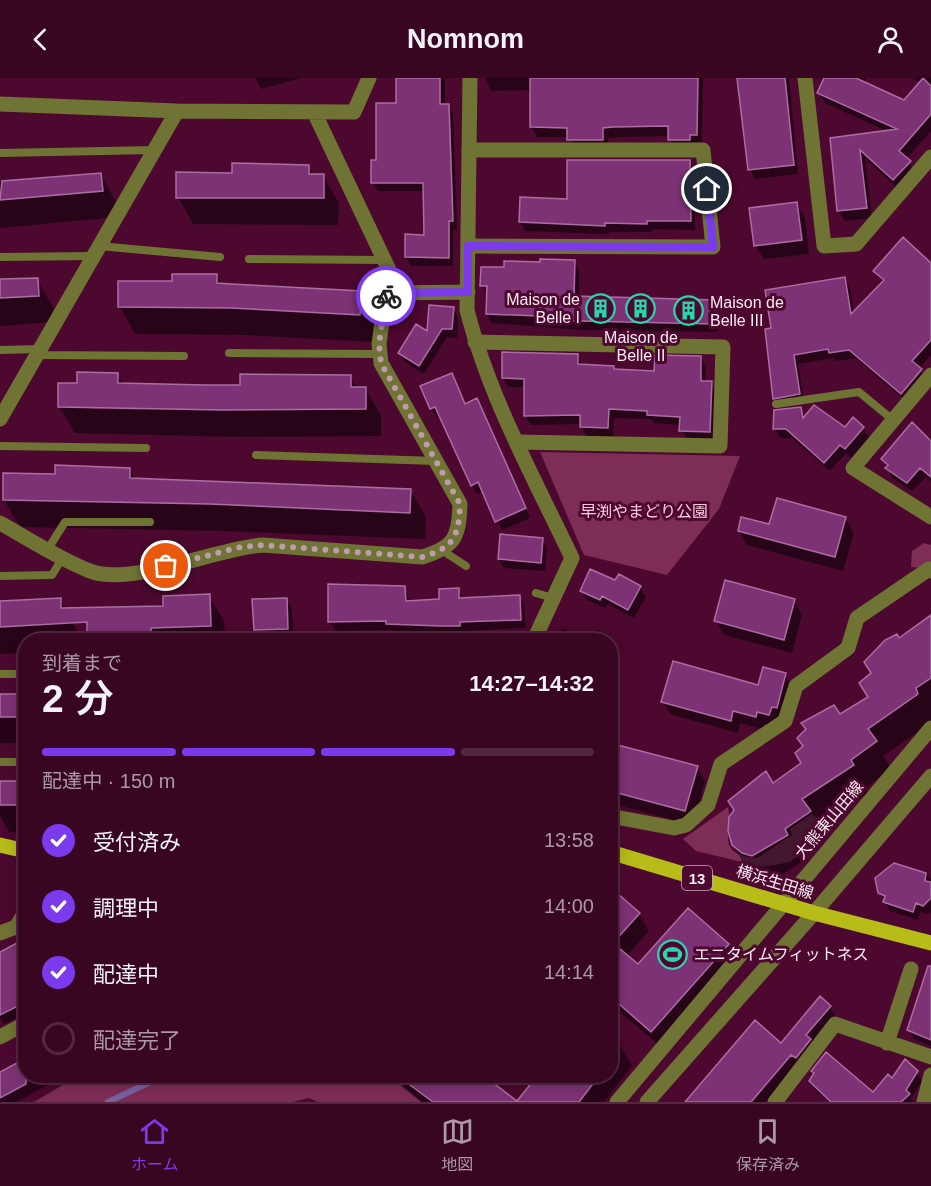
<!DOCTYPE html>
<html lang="ja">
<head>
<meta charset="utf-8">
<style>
	:root { --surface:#390622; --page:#44142f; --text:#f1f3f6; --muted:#ab99a5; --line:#532740; --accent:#7c3aed }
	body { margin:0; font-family:Helvetica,"Noto Sans JP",sans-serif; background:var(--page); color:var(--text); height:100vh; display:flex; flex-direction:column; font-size:22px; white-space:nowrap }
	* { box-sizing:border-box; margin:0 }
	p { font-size:20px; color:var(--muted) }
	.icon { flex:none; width:33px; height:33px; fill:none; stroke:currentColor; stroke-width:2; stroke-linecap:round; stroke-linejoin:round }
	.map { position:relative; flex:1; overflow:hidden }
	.details { position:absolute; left:18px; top:555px; width:600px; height:450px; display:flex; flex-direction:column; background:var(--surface); border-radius:24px; box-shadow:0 3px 15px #0003,0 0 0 2px var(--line) }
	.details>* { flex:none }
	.pin { position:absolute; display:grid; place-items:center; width:51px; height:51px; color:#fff; margin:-26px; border:3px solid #fff; border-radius:50%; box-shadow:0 2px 6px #0007 }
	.courier { position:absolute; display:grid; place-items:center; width:60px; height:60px; margin:-30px; border:4px solid #7c3aed; border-radius:50%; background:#fff; color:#222; box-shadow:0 2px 8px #0007 }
	.summary em { font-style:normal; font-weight:600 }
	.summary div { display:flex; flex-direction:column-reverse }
	.summary { display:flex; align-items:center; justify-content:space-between; height:102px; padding:0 24px }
	h1 { font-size:39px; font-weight:600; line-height:45px }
	.bar { display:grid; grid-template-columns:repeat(4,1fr); gap:9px 6px; align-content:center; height:72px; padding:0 24px }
	.bar i { height:8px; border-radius:4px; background:var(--line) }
	.bar .active { background:var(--accent) }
	.bar p { grid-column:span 4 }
	ol { padding:0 24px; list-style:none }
	li { display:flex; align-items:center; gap:18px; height:66px }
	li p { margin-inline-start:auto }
	li .icon { padding:6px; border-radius:50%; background:var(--accent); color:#fff; stroke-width:4 }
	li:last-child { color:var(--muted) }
	li i { width:33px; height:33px; border:3px solid var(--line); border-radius:50% }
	header { display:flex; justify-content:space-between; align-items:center; height:78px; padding:0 24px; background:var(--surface); font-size:27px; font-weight:600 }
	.tabs { display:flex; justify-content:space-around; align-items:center; height:84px; border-top:2px solid var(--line); background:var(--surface); font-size:16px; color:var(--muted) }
	.tabs a { display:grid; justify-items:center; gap:3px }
	.tabs .active { color:var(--accent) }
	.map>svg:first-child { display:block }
	.green { fill:#7e2d56 }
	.shadow { fill:#0007; fill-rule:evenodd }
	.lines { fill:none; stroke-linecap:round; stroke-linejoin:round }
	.stream { stroke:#78629e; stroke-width:6 }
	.building { fill:#7d3275; stroke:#ab6ea3; stroke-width:1.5 }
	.service { stroke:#6f7333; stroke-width:8 }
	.minor { stroke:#6f7333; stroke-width:15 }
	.tertiary { stroke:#6f7333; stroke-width:15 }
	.primary { stroke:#b7bc18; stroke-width:15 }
	.done { stroke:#be9bad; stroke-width:6; stroke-dasharray:0 10.8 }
	.route { stroke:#7c3aed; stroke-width:8 }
	.labels { text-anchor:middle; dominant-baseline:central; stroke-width:6; stroke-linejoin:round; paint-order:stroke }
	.shield { fill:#4c082e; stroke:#c6a6b6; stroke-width:1.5 }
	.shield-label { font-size:15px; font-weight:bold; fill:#fbeaf1 }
	.poi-label { font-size:16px; fill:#fbeaf1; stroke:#4c082e; text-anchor:start }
	.park-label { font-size:16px; fill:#fdc9df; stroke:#4c082e }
	.street-label { font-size:16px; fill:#fbeaf1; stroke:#4c082e }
</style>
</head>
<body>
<header><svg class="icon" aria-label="back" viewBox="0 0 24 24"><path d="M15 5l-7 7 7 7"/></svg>Nomnom<svg class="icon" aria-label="person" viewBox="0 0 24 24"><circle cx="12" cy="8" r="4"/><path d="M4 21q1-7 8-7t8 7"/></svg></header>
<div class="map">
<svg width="931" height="1024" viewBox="0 0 931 1024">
	<rect width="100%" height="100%" fill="#4c082e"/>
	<path class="green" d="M540 374 740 378 719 431 667 497 584 477Z
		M924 465 931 467V485L923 490 911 489 912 473Z
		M728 729C735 754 712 776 757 780L792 757 790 751 812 736 828 752 790 784 763 789 696 773 683 761Z
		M78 998H392L422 1024H318L309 1020 293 1024H34Z"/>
	<path class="shadow" d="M255 0H301L261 11Z
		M398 0H445V27H448L453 37 457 152H453V188H411L406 179 425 158 424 113H378L373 104 398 26Z
		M485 0H703L702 67 675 72 669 58 620 59 608 60V72H575L569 59H537L531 48 532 19 528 12 491 13Z
		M740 0H789L798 96 755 101 750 92Z
		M826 0H866L864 5 931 36V53L906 81 915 94 899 112 865 80 872 140 845 143 839 133 832 61 889 54 825 25 819 14Z
		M911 0H931V9Z
		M689 83 694 92 695 152 652 151V154H609V156L525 153 520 144 568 122Z
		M308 89 313 98H323L339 125 338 147 193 146 178 119 234 97Z
		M101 97 116 124 118 139 0 150V105Z
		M796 125 805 140 809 176 764 181 755 167Z
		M574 183 579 192V219L714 224 719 233 718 254 581 252 492 245 487 236 488 216 481 207 505 191V184Z
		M931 187V277L919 291 926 301 907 324 856 280 836 283 834 280 798 286 804 325 780 329 774 320 773 252 845 201 850 210 854 236 884 205 875 193Z
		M216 197 221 206 361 215 376 242 375 264 247 257 135 256 120 229Z
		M37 202 53 229 54 244 0 248V204Z
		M453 230 458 239 457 260 447 259 424 296 405 284 400 275 429 256Z
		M577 277 583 287 613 289 616 293 656 294 700 280 706 289 705 304 711 305 717 314 715 363 686 361 681 347 654 345 651 341 614 340 613 359 586 358 581 346 531 347 525 338 526 309H508L503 300Z
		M118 297 123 306 241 309 350 299 357 310H365L381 338V358L239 359 75 355 59 328 78 307ZM92 328 141 329V332L92 331Z
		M456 306 465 327 477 322 482 331 530 440 502 452 483 413 477 416 472 407 440 338 437 340 431 330Z
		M817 329 845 351 863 350 869 359 851 380 846 375 830 393 792 360H780L775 351 801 330 806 339Z
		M931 359V403L926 399 912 413 892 400 883 381Z
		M130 391 135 401 410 412 426 439 425 461 226 453 20 449 4 422 57 398Z
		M845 440 854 455 843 493 747 467 739 452Z
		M542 461 547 471 545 493 504 490 499 481Z
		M619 498 640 509 646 519 634 540 608 526 605 530 587 522 582 513 616 504Z
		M405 510 410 525 441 523 458 512 464 521 519 518 524 527 526 550 464 553 465 557 393 555 391 552 335 553 330 543Z
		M209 518 224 543 225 562H95V531L165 529Z
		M60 521 75 548 79 562H26V575L0 576V526Z
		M286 521 292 531 293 560 261 561 255 552 254 523Z
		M794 523 802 537 792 575 724 557 716 542Z
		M931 540V645L883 678 891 691 865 710 868 715 818 748 825 760 800 779 802 784 768 805 759 802 749 795 733 767 772 707 803 685 839 638 869 619 872 596 899 562Z
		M563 550 586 562H556Z
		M598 552 610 559 615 568 610 575V562H591Z
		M785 597 793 610 776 649 764 646 763 651 740 645 738 655 670 636 663 624 759 609Z
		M0 617H26V665H0Z
		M610 676 697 689 705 703 693 747 610 725Z
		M26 704V754H9L0 738V705Z
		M894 787 928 797 931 802V834L928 836 920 834 918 842 890 833 880 815Z
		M610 814 639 836 649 853 627 878 638 888 728 867 738 885 662 970 610 925Z
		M26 862V936L4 946 0 939V876Z
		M931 898V968L914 961 909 952Z
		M820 920 830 929 838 943 770 1024H687L781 967Z
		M610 961 621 969 632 988 604 1024H519L539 998H610Z
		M916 994 922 1003 911 1021 913 1024H830L816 1013 811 1003 873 1016 893 1002Z
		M0 995 26 998H63L17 1024H0Z
		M395 998H481L516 1024H421L402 1009Z"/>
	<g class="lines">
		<path class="stream" d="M108 1024 163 998"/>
	</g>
	<path class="building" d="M396 0H440V26H449L453 143H449V180L405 179V156L424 157 423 105H371V82H376V25H396Z
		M530 0H698L697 57H690V62H668V48L613 49 603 50V62H567V50L530 49Z
		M737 0H785L794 87 748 92Z
		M824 0H856L904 22 923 0 931 8V36L899 73 911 83 893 102 860 72 867 130 837 133 830 60 897 51 817 15Z
		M567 82H690L691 143H647V146L605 145V148L519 144 520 119 567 121Z
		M232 85 309 87V96H324V120H176V94L232 95Z
		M101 95 103 113 0 122 2 103Z
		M797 124 802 162 754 168 749 130Z
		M903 159 931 185V262L912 283 922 291 901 316 849 272 829 275 828 271 794 277 800 316 773 321 765 251 771 250 765 212 845 199 851 236 884 202 873 193Z
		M540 181 575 182 574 218 715 222 714 246 538 242V238L486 236 487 208H480L481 189H504V183L540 184Z
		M172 196H217V205L231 206 362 213 360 237 231 230 118 229V203H172Z
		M38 200 39 218 0 220V201Z
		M429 227 454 229 452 251H442L419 288 398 275 416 246 427 253Z
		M502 274 578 276V286L614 288V291L654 293 655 277 701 278V303H712L710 354 679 353 680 339 647 337V333L609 331 608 350 580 349V337L524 338V301L502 300Z
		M77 294 118 295V305L205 307H240V296L351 297V309H366V331L223 332 58 329V305H77Z
		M452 295 465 326 477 320 526 430 495 444 478 404 471 408 435 329 430 331 420 308Z
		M814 327 845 349 853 339 864 349 845 371 840 367 824 385 786 351H773L774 332 801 329 803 340Z
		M912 344 931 363V399L920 390 907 405 885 390 888 387 881 381Z
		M55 387 130 390V400L411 411 410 435 210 426 3 422V395L55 396Z
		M777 420 846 439 835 479 738 453 741 439 769 446Z
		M500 456 543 460 541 485 498 481Z
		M590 491 615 502 619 496 641 508 628 532 602 518 600 522 580 513Z
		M725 502 795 521 784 562 714 543Z
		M328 506 405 508 406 523 439 521V511L459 510V520L520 517 521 542 460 544V548H440L386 546V543L328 544Z
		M210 516 211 548 151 550V562H87V544L0 549V523L61 520V530L163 528V518Z
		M287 520 288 551 254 552 252 521Z
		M931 537V600L916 610 918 616 868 651 877 663 851 682 854 687 802 721 811 733 785 751 788 757 752 778 742 775 732 767 728 753 729 739 734 732 728 723 766 693 773 705 801 685 795 675 803 668 797 660 806 651 801 645 834 627 840 636 868 619 859 605 871 595 864 584 885 562 897 556 899 560Z
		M673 583 758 607 763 589 786 595 777 630 772 629 769 637 757 634 756 639 733 633 731 643 661 624Z
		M0 616H26V639H0Z
		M610 665 698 688 685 733 610 713Z
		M0 703H26V727H0Z
		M894 785 926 795 925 803 931 804V820L923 828 916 825 913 834 883 824 885 818 878 815 875 800Z
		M610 809 640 835 613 865 638 886 688 830 729 866 651 954 610 918Z
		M26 860V924L0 937V874Z
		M928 888H931V962L907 952Z
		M820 918 831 928 806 957 811 961 796 980 791 977 751 1024H685L755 942 781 965Z
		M826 974 873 1014 888 996 892 1000 905 981 918 993 906 1012 910 1016 901 1024H831L809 1003 814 995 811 993Z
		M26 980V1006L0 1020V994Z
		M398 998H484L517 1023 537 998H599L579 1024H433Z"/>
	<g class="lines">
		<path class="service" d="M0 75 154 72
			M99 168 220 179
			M0 179 93 178
			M249 181 385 182
			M0 272 40 271
			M229 275 380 276
			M37 277 184 278
			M776 326 859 314 893 342
			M0 368 146 370
			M256 377 436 383
			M48 471 65 444H150
			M443 473 466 488
			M0 498 52 497 63 479
			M536 515 553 520
			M0 596H26
			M0 684H26"/>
		<path class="minor" d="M805 0 824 168 856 166 931 79
			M468 168 713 169 703 72H469
			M475 264 723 269 720 368 518 364
			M931 297 853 390 931 439
			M610 738 674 750 686 747 708 727 721 686 785 643 796 608 848 570 857 540 929 491 931 493
			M0 855 16 849 26 833
			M0 959 26 945
			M887 965 911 891
			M775 1024 835 946 931 979
			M924 1024 931 997"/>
		<path class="tertiary" d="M470 0 467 232C489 319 534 400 572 480L534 562
			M0 26 177 33 354 34 369 0
			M386 215 468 214
			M0 341 177 33
			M0 445C29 461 59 481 90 493 131 509 216 470 263 467L422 479C455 469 459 459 460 426L381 285 379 266 389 192 314 34
			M617 1024 931 650
			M647 1024 814 835 931 698"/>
		<path class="primary" d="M0 767 26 773
			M610 774 814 835 931 865"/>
	</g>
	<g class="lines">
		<path class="done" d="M166 488 241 469 263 467 422 479C454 470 459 458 460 426L381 285 379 266 386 218"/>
		<path class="route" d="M386 218V215L468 214V168L713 169 707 111"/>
	</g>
	<defs>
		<symbol id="building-ring" viewBox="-11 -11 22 22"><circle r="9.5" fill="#4c082e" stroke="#29d5ad" stroke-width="1.5"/><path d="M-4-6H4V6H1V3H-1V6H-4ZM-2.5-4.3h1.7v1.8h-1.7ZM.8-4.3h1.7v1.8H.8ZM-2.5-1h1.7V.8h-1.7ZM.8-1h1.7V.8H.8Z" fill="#29d5ad"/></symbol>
		<symbol id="stadium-ring" viewBox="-11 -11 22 22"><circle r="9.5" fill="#4c082e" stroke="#29d5ad" stroke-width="1.5"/><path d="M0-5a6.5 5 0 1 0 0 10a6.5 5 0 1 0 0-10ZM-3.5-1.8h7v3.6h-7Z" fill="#29d5ad"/></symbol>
	</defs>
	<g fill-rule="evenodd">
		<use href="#building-ring" x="584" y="214" width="33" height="33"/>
		<use href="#building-ring" x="624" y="214" width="33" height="33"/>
		<use href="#building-ring" x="672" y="216" width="33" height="33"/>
		<use href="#stadium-ring" x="656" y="860" width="33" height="33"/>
	</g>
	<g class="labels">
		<rect class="shield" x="682" y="788" width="30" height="24" rx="4.5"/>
		<g class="shield-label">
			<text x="697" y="800">13</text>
		</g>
		<g class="poi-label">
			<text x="580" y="221" text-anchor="end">Maison de<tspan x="580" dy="18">Belle I</tspan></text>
			<text x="710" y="224">Maison de<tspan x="710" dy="18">Belle III</tspan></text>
			<text x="641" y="259" text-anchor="middle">Maison de<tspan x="641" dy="18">Belle II</tspan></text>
			<text x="694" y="876">エニタイムフィットネス</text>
		</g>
		<g class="park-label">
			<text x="644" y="433">早渕やまどり公園</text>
		</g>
		<g class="street-label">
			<text transform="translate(829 742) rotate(-50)">大熊東山田線</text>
			<text transform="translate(775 804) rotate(17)">横浜生田線</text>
		</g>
	</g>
</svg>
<div class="pin" style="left:166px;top:488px;background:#ea580c"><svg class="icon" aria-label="bag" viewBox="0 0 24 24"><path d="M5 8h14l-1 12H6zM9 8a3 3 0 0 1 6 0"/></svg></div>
<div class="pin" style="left:707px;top:111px;background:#1f2937"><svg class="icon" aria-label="home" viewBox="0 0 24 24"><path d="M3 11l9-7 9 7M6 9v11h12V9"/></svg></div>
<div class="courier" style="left:386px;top:218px"><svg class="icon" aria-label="bike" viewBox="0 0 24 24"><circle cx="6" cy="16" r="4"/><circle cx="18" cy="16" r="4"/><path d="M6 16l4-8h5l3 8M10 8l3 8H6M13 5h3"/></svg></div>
<section class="details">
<div class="summary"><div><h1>2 分</h1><p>到着まで</p></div><em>14:27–14:32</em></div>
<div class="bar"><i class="active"></i><i class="active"></i><i class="active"></i><i></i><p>配達中 · 150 m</p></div>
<ol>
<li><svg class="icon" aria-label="check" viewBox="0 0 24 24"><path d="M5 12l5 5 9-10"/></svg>受付済み<p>13:58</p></li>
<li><svg class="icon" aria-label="check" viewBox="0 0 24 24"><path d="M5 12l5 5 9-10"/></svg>調理中<p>14:00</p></li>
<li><svg class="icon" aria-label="check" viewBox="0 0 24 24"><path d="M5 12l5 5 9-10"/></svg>配達中<p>14:14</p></li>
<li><i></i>配達完了</li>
</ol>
</section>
</div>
<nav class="tabs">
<a class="active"><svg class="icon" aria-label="home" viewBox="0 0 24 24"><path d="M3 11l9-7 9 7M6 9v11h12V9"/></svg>ホーム</a>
<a><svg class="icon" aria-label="map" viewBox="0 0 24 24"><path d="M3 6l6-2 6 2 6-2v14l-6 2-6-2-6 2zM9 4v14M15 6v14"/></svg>地図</a>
<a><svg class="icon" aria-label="saved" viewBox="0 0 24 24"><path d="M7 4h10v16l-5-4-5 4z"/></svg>保存済み</a>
</nav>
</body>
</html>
